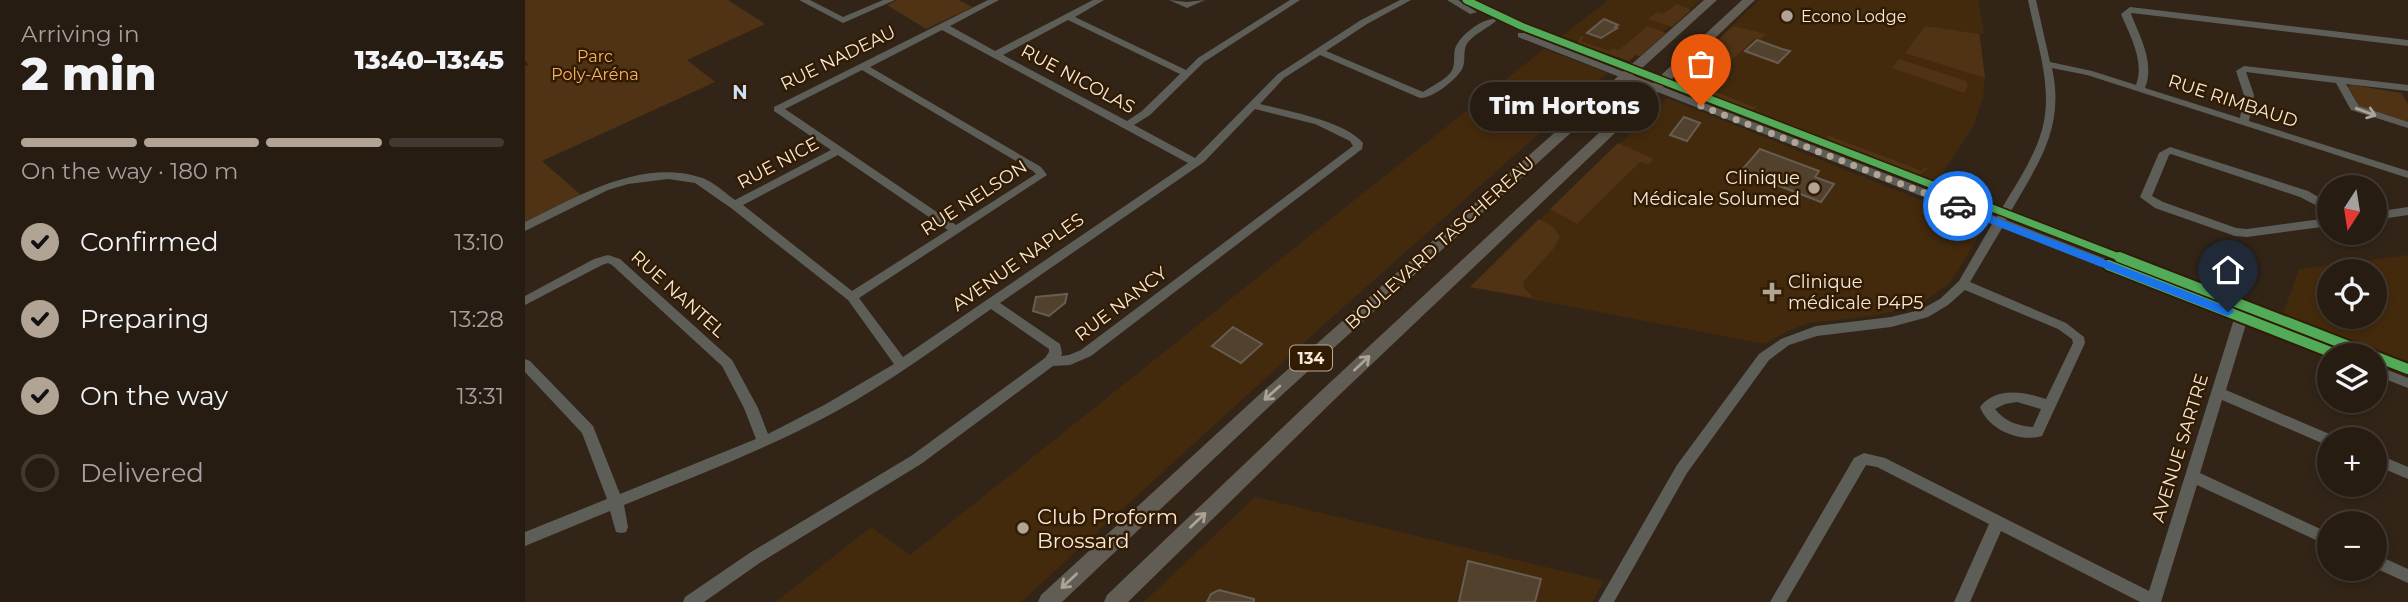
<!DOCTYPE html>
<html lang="en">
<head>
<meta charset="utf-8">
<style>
	:root { --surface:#261c12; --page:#2e251b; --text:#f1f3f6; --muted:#a4a19f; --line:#423a32; --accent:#b2a495 }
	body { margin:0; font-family:Montserrat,sans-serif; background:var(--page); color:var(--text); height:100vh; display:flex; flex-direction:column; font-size:26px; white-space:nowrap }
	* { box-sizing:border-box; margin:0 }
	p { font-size:23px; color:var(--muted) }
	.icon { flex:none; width:38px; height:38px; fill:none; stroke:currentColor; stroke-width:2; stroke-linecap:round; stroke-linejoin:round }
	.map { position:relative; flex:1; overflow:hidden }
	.sheet { display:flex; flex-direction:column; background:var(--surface); width:525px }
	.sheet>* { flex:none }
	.needle { width:46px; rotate:192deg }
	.tools { position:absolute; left:1792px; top:175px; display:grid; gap:14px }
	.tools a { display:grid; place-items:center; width:70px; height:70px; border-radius:50%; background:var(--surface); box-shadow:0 4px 10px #0003,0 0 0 2px var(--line); font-size:35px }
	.pin { position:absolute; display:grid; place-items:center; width:60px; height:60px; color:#fff; margin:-72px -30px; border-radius:50% 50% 50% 0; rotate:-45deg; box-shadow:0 0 7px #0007 }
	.pin .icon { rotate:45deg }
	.courier { position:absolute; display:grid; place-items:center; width:70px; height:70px; margin:-35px; border:5px solid #1a73e8; border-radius:50%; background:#fff; color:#222; box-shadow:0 2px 9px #0007 }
	.bubble { position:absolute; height:49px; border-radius:24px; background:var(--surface); box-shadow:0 4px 10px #0003,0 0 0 2px var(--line); font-size:23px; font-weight:800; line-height:49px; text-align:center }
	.overview em { font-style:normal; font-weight:800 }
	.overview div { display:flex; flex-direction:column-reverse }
	.overview { display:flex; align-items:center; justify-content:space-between; height:119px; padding:0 21px }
	h1 { font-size:46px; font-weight:800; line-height:52px }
	.bar { display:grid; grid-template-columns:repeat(4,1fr); gap:10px 7px; align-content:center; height:84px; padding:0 21px }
	.bar i { height:9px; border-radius:5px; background:var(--line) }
	.bar .on { background:var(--accent) }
	.bar p { grid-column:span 4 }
	ol { padding:0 21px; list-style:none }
	li { display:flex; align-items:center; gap:21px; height:77px }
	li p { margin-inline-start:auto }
	li .icon { padding:7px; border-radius:50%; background:var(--accent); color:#111; stroke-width:4 }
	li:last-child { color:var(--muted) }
	li i { width:38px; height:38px; border:4px solid var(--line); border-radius:50% }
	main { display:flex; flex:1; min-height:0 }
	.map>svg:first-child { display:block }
	.built { fill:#442a0d; fill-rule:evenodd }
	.green { fill:#4f3314 }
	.building { fill:#52422d; stroke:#675d52; stroke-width:2 }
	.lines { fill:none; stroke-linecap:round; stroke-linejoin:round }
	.minor { fill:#5e5e59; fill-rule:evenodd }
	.major { fill:#615d54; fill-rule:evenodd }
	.cycleway-far1-casing { stroke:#311c03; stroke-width:10 }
	.cycleway-casing { stroke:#311c03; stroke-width:14 }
	.cycleway-far1 { stroke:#51ab58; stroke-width:7 }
	.cycleway { stroke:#51ab58; stroke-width:10 }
	.oneway { stroke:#aaa399 }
	.oneway2 { stroke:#aca296 }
	.route { fill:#1a73e8 }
	.done { stroke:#b2a495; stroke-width:7; stroke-dasharray:0 12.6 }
	.poi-dot { fill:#b2a495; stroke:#311c03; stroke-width:2.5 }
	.labels { text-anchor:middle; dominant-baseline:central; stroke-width:5; stroke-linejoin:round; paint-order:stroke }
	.far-poi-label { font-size:16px; fill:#f7e8d9; stroke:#311c03; text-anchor:start }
	.far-park-label { font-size:16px; fill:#ffb362; stroke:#311c03 }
	.shield { fill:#311c03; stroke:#bcab99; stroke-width:2 }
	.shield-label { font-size:16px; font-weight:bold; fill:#f7e8d9 }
	.street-label { font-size:18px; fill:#f7e8d9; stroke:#311c03 }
	.poi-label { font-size:18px; fill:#f7e8d9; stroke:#311c03; text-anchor:end }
	.neighbourhood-label { font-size:19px; font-weight:bold; fill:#c9e1f8; stroke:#311c03 }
	.near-poi-label { font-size:21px; fill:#f7e8d9; stroke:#311c03; text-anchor:start }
</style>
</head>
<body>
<main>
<section class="sheet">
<div class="overview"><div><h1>2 min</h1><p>Arriving in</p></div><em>13:40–13:45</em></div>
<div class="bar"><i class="on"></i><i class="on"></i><i class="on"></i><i></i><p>On the way · 180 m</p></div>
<ol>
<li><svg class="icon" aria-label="check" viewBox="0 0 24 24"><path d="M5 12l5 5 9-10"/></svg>Confirmed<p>13:10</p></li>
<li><svg class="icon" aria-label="check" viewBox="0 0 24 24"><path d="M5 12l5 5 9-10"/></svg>Preparing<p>13:28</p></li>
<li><svg class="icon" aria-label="check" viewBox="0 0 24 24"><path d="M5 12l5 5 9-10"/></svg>On the way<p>13:31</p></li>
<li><i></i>Delivered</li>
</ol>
</section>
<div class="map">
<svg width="1883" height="602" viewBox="0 0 1883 602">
	<rect width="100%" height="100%" fill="#322518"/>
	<path class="built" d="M1083 0H1176L1105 59 1037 36Z
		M1234 0H1453L1459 34H1455L1460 78 1458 97 1449 125 1414 179 1417 184 1156 83 1152 79Z
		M1019 49 1082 73 805 319 496 602H251L346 527 385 555Z
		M1142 98 1460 226 1425 283 1395 304 1353 315 1285 323 1265 330 1240 344 945 287Z
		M1883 255V363L1758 314 1774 269ZM1850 271V317H1804V271Z
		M730 497 1079 581 1067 602H619Z"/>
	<path class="green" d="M0 0H203L240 24 162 60 190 82 17 161 56 195 0 222V66L4 65 0 61Z
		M373 0H433L448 7 401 29 362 5Z
		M1152 4 1166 10 1147 27 1123 19 1133 12 1138 14Z
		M1123 26 1141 33 1115 56 1111 55 1104 61 1052 43 1056 36 1059 37 1056 41 1084 51 1088 48 1094 50Z
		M1208 26 1241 34 1235 40 1230 38 1205 62 1183 54 1182 50Z
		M1400 26 1454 34 1460 78 1380 53Z
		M1374 59 1441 81 1443 86 1439 93 1367 68Z
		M1172 60 1201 68 1195 66 1178 82 1185 86 1183 89 1229 107 1234 105 1229 109H1222L1156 83 1152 79Z
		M1828 85 1876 93 1883 104V123L1835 107 1823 86Z
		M1302 135 1397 171 1400 167 1402 169 1394 175 1303 140Z
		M1093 143 1129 159 1124 164 1115 162 1052 224 1025 209Z
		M1014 219 1028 227 1035 237 1029 248 998 282 999 288 1009 298 945 287Z"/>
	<path class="building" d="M1079 19 1093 25 1090 27 1092 28 1076 38 1062 33Z
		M1232 40 1257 49 1265 51 1253 63 1220 51Z
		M1159 117 1175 123 1162 141 1145 135Z
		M1235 149 1294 171 1290 177 1309 184 1296 202 1216 171Z
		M542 294 540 303 524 316 508 311 511 297Z
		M708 327 737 344 716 363 687 346Z
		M943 561 1016 579 1010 602H934Z
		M694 590 729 599V602H682L686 594Z"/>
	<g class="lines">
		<path class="minor" d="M274 0H285L318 17 358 0H370L318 23Z
			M463 0H474L425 26 470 51 568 0H579L550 17 661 70 673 58 765 0H775L679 62 625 115 609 125 670 158 753 74 836 20 875 0H886L842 24 801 51 898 92C907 86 920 80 926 72 931 65 928 57 930 49 934 36 956 19 969 19L971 21C963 28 951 33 944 41 937 48 941 58 938 67 934 78 907 99 895 98L795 55 759 78 735 104C763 111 820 121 838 143L837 149 566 356 545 365 528 366 396 464 236 562 179 602H158L160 597 226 552 386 456 520 358 524 352V349L466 309C415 345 365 382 310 412 242 449 170 476 99 505L103 527 101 532 96 533 91 532 85 511 0 546V532L82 499 57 433 0 372V359L5 361 68 426 95 494 231 439 219 408 197 366 87 265 83 263 77 265 0 305V296L69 259 83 255 95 259 207 360 233 408 243 434 301 404 369 364 323 300 206 208 170 183 143 179 103 184 83 190 0 231V222C52 197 114 159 174 177 187 180 200 193 210 200L306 150 249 111V107ZM543 20 655 74 617 111 602 121 478 55ZM417 30 663 163 378 357 334 298 522 175 516 167 345 67ZM337 70 508 171 511 174 431 225 260 109ZM730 109 790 124 825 141 828 146 556 350 544 355 536 356 537 353 535 344 475 303 679 162ZM313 155 423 230 327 291 218 205Z
			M644 0 662 2 680 0 662 8Z
			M922 0H933L952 12 945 14Z
			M937 0H948L999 24 1477 208C1492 183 1509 158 1517 130 1529 88 1511 41 1503 0H1511L1525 62 1567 71 1611 85C1620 61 1605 36 1596 14L1605 7 1883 40V46L1607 13 1606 14C1615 37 1630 63 1620 88L1715 118 1719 95 1711 71 1719 66 1883 85V91L1821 84 1834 106 1883 122V128L1826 110 1811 83 1721 72 1729 95 1724 121 1883 171V178L1562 75 1527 68C1540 127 1514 162 1486 211L1883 364V374L1850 361V355H1834L1724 312 1723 315 1818 352 1819 355 1804 357 1721 324 1701 390 1809 436 1811 439H1804V446L1799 444 1697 400 1675 473 1804 533V546L1672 485 1636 602H1615L1476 531 1445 602H1429L1464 524 1352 467 1341 465 1261 602H1245L1329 458 1339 453 1360 458 1624 591 1709 319 1477 228 1445 282 1541 323 1559 337 1560 343 1517 436C1494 443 1463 429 1455 407 1471 386 1500 392 1521 399L1548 343 1547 339 1533 329 1440 290 1423 305 1403 317 1366 327 1292 336 1264 345 1244 360 1162 473 1089 602H1073L1152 465 1234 354 1256 339 1291 326 1366 317 1395 310 1415 299 1434 281 1467 224 993 37V33H999L1472 217 1473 215 993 28ZM1482 218 1714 309 1713 311 1481 220ZM1492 402 1516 409 1508 427C1493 426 1479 421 1470 409L1480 404Z
			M1645 147 1783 191 1804 203V212L1775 197 1646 154 1644 155 1627 196 1638 202 1711 228 1722 229 1804 218V226L1722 237 1710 236 1630 208 1615 197 1634 153Z
			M1883 207V215L1850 220V212Z
			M1850 365 1883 378V388L1850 375Z
			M1850 453 1883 467V479L1850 465Z
			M1850 554 1883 569V583L1850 568Z"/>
		<path class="major" d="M1179 0H1192L747 404 537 602H513L516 595 735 394Z
			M1217 0H1230L809 400 603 602H579L582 595 797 390Z"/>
		<defs>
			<path id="cycleway-far1" d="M941 0 996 26 1599 259"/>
			<path id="cycleway" d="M1594 257 1883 369
				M1583 265 1813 355"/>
		</defs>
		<use href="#cycleway-far1" class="cycleway-far1-casing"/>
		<use href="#cycleway" class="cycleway-casing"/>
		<use href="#cycleway-far1" class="cycleway-far1"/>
		<use href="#cycleway" class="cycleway"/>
	</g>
	<defs><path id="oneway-shaft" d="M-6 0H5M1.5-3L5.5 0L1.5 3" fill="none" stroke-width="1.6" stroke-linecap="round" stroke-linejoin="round" transform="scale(1.75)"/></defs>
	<use class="oneway" href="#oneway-shaft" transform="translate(1841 112) rotate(20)"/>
	<g class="oneway2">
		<use href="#oneway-shaft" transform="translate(837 363) rotate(-43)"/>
		<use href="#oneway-shaft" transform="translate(747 393) rotate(138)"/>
		<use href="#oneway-shaft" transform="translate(673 520) rotate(-44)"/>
		<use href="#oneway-shaft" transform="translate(544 581) rotate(137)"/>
	</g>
	<path class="route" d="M1433 203 1707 309 1709 312 1703 316 1699 315 1429 209 1428 206Z"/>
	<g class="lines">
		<path class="done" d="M1176 106 1433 206"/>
	</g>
	<g class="poi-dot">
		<circle cx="1262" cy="16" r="7"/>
		<circle cx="1289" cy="188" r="7"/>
		<path d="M1243.5 281.5h7v7h7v7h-7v7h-7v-7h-7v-7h7z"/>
		<circle cx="498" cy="528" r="7"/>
	</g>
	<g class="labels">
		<g class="far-poi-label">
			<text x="1276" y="16">Econo Lodge</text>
		</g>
		<g class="far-park-label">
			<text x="70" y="56">Parc<tspan x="70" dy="18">Poly-Aréna</tspan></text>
		</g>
		<rect class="shield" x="765" y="345.5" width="42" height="25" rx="5"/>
		<g class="shield-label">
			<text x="786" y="358">134</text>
		</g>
		<g class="street-label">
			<text transform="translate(313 58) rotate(-26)">RUE NADEAU</text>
			<text transform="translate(553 79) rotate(28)">RUE NICOLAS</text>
			<text transform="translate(1708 101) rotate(18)">RUE RIMBAUD</text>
			<text transform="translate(253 163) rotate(-28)">RUE NICE</text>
			<text transform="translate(449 198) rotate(-33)">RUE NELSON</text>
			<text transform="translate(915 243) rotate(-42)">BOULEVARD TASCHEREAU</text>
			<text transform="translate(493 262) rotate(-35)">AVENUE NAPLES</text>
			<text transform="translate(153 294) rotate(42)">RUE NANTEL</text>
			<text transform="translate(596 304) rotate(-37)">RUE NANCY</text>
			<text transform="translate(1655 448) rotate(-73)">AVENUE SARTRE</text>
		</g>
		<g class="poi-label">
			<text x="1275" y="178">Clinique<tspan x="1275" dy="21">Médicale Solumed</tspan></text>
			<text x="1263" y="282" text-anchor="start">Clinique<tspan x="1263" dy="21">médicale P4P5</tspan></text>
		</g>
		<g class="neighbourhood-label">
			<text x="215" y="92">N</text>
		</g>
		<g class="near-poi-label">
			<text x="512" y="516">Club Proform<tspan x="512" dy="24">Brossard</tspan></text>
		</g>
	</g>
</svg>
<div class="tools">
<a><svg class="needle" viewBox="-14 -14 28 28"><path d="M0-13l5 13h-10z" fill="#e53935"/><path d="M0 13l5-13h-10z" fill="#a4a19f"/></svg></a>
<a><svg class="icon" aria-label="locate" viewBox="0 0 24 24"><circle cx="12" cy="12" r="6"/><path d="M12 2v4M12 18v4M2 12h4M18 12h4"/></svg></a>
<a><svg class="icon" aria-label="layers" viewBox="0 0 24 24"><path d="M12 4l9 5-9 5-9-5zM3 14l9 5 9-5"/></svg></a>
<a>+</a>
<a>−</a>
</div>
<div class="pin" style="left:1176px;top:106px;background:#ea580c"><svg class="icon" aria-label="bag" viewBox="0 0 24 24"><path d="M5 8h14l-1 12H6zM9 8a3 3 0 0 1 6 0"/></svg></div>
<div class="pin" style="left:1703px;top:312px;background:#1f2937"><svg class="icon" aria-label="home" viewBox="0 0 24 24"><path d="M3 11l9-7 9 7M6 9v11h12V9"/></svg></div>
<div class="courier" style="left:1433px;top:206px"><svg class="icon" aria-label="car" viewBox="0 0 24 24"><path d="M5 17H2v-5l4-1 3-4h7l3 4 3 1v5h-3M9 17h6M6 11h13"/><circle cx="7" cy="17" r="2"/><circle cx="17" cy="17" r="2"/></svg></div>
<div class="bubble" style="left:945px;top:82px;width:189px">Tim Hortons</div>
</div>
</main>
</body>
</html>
